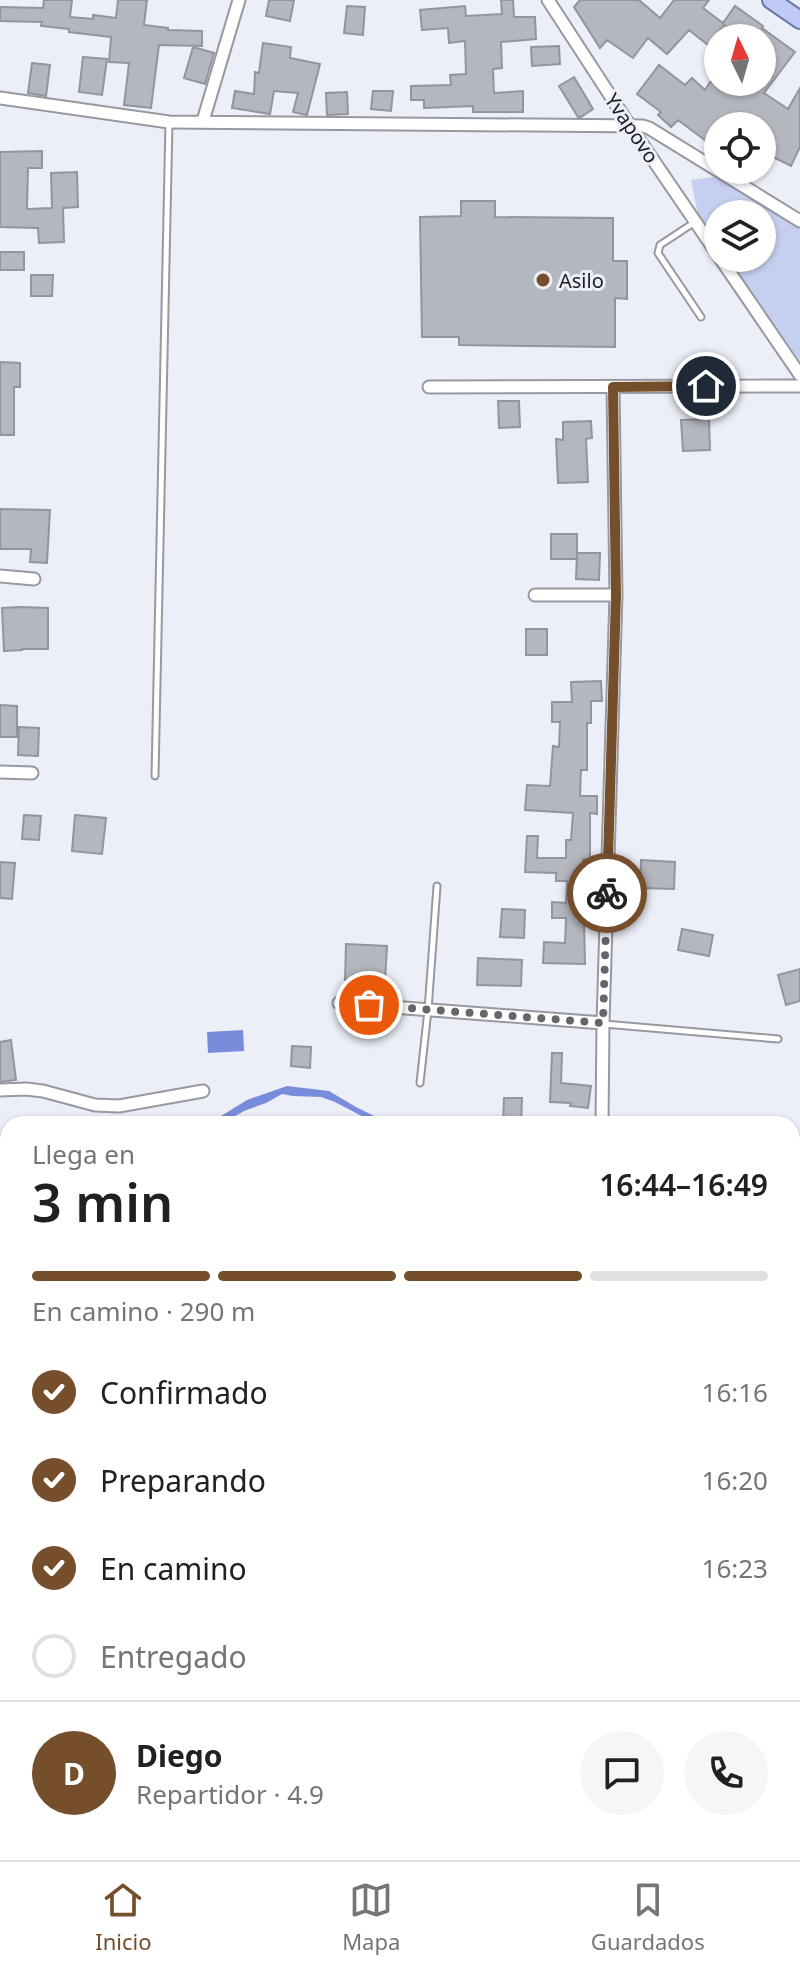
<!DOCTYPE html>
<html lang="es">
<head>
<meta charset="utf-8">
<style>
	:root { --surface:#fff; --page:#f6f6f6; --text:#202124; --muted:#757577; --line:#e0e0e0; --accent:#754e2b }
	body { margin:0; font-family:"Noto Sans",sans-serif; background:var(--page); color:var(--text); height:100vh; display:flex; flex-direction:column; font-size:30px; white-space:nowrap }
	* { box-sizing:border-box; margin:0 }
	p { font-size:26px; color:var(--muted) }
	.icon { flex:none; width:44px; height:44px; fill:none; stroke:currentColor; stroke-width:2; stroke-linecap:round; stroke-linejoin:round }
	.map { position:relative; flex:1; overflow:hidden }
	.drawer { position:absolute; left:0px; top:1116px; width:800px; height:744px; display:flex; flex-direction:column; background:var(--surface); border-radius:24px 24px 0 0; box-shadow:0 2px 6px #0004 }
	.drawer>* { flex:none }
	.needle { width:52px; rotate:355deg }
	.buttons { position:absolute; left:704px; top:24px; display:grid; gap:16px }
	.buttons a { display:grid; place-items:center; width:72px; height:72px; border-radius:50%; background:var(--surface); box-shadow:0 2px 6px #0004; font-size:40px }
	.pin { position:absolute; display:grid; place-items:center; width:68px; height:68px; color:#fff; margin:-34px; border:4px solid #fff; border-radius:50%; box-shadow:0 2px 8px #0007 }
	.courier { position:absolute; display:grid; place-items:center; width:80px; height:80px; margin:-40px; border:6px solid #754e2b; border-radius:50%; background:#fff; color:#222; box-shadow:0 2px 10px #0007 }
	.overview em { font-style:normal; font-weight:600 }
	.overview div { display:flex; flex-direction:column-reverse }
	.overview { display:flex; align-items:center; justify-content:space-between; height:136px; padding:0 32px }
	h1 { font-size:52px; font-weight:600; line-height:60px }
	.bar { display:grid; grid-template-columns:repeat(4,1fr); gap:12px 8px; align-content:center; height:96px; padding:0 32px }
	.bar i { height:10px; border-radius:6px; background:var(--line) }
	.bar .on { background:var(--accent) }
	.bar p { grid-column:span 4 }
	.line { display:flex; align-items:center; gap:20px; padding:0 32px; border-top:2px solid var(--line) }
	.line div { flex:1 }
	.round { display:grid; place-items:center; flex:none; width:84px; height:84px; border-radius:42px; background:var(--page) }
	ol { padding:0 32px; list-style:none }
	li { display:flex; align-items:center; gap:24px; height:88px }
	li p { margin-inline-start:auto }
	li .icon { padding:8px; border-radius:50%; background:var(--accent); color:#fff; stroke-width:4 }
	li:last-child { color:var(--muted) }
	li i { width:44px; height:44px; border:4px solid var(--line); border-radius:50% }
	.dock { display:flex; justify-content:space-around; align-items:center; height:112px; border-top:2px solid var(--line); background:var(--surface); font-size:22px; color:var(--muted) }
	.dock a { display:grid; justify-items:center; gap:4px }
	.dock .on { color:var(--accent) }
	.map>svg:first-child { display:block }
	.green { fill:#c6cff0 }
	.water { fill:#798cdb }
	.building { fill:#b5b7bf; stroke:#92959d; stroke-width:2 }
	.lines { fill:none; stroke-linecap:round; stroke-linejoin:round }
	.lane-casing { stroke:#9699a0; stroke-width:9 }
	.street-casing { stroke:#9699a0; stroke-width:15 }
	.primary-casing { stroke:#6a77a8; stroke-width:20 }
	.lane { stroke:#fff; stroke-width:5 }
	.street { stroke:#fff; stroke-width:11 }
	.primary { stroke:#bfcaf7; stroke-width:16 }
	.done { stroke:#65666b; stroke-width:8; stroke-dasharray:0 14.4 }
	.route { stroke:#754e2b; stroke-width:10 }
	.poi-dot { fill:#754e2b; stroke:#eceff7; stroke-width:3 }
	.labels { text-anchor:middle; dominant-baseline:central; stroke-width:6; stroke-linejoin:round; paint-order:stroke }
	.street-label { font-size:20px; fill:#1c1d20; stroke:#eceff7 }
	.poi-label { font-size:20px; fill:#1c1d20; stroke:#eceff7; text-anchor:start }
</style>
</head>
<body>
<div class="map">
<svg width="800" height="1860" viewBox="0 0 800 1860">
	<rect width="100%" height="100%" fill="#eceff7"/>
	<path class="green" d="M713 177 779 211 800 226V361L725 258H762V214H718V249L700 225 691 180Z"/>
	<path class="water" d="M243 1030 244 1051 208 1053 207 1032Z
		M287 1086 329 1091 356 1107 382 1120 394 1124H377L335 1102 321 1097 293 1096 282 1094 266 1103 244 1111 221 1124H208L247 1100Z"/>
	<path class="building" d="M44 0H72L70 17 93 19V15L116 18 118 0H147L144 25 168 28V30L202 31V46L159 45 151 108 124 105 129 63 109 62 111 37 69 32V29L41 26 42 22 0 21V7L43 8Z
		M269 0H294L290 21 266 16Z
		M501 0H513L514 17H535L536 39 501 42 502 68 493 69 494 93 523 91V112H473V106L424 108V100H411V86L451 85 450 75 466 74 465 41 449 43 448 28 422 30 420 10 465 6 466 16 502 14Z
		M580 0H639L660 18 674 0H709L703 8 723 23 735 6 763 26 762 28 795 52 764 93 788 109 800 88V147L791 166 765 153 773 137 762 130V126H718V150L678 120 671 127 658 115 661 112 637 94 659 65 685 85 692 78 705 90 710 82H762V38H743L724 25 708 45 689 30 667 54 648 38 633 58 607 40 600 48 574 7Z
		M347 6 365 7 363 35 344 33Z
		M263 43 291 47 290 58 320 64 307 115 293 112 298 93 274 91 270 114 232 108 235 91 254 94 255 72 259 73Z
		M559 46 560 64 532 66 531 47Z
		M193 47 214 53 205 84 184 78Z
		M83 57 107 59 102 95 79 92Z
		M32 63 50 65 46 96 28 93Z
		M574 77 593 109 581 117H578L559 86Z
		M373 91H393L391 111 371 109Z
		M347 92 348 114 327 115 326 93Z
		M42 151V168H28L27 209 52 208 51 173 77 172 78 207 63 208 64 242 39 243 38 228 0 227V152Z
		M461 201H495V217L613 218V261H627V299L615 298V347L459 345V337H422L420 217 461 216Z
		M0 252H24V270H0Z
		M31 275H53L52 296H31Z
		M0 362 20 363V387H14V435H0Z
		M498 401H519L520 427 499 428Z
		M709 419 710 450 683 451 681 420Z
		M591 421 592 438 586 439 588 482 558 483 556 439 563 440V422Z
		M0 509 50 510 47 563 30 562 31 549H0Z
		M551 534H577V559H551Z
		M577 553H600L599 580 576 579Z
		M20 607 48 608V649H22V650L4 651 2 608Z
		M526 629H547V655H526Z
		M601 681 602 701H591V723H587V770H581L580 796H597V814L590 813V859H583V893H591L590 920 584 919 585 964 543 963 544 942 565 943 566 918H552V902L566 903 567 881H556V873L525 872 527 836H538L537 858H566V840H571L573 813 525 810 527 785 550 786 553 746 559 747 560 722H552V702H572L571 682Z
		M0 705 17 706V737H0Z
		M19 727 39 728 38 756 18 755Z
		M24 815 41 816 39 840 22 839Z
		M75 815 106 818 102 854 72 851Z
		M641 860 675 862 674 889 640 888Z
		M0 862 15 863 12 899 0 898Z
		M502 909 525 910 524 938 500 937Z
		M682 929 713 935 709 956 678 950Z
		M346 944 387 946 385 981 345 980Z
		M478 958 522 960 521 986 477 985Z
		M800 969V1001L786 1005 778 975Z
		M11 1040 16 1080 0 1082V1042Z
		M292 1046 311 1047 310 1068 291 1066Z
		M552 1053H562L561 1083 591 1086 588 1108 570 1106 571 1103 550 1102Z
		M504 1098H522L521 1124H503Z"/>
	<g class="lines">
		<defs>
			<path id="lane" d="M695 222 660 245 658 253 701 317
				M155 776 169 122
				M604 1024 778 1039
				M420 1083 428 1010 437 886"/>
			<path id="street" d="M548 0 630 126 718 255
				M0 98 169 122 643 126 649 128 800 221
				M203 121 239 0
				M720 258 800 375
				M429 387 800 386
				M0 576 34 579
				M535 595H616
				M0 772 32 773
				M339 1003 603 1023
				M0 1090 26 1089 43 1091 95 1105 119 1106 203 1091
				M602 1124 603 1023 616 595 613 387
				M0 1458 8 1457
				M0 1698 8 1760
				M792 1763H800
				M0 1772 8 1769
				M25 1852V1860
				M601 1852 602 1860
				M757 1852 758 1860"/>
			<path id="primary" d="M771 0 800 20"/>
		</defs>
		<use href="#lane" class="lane-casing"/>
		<use href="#street" class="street-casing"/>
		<use href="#primary" class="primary-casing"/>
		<use href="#lane" class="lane"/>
		<use href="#street" class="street"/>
		<use href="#primary" class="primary"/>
	</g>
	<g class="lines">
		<path class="done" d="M369 1005 603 1023 607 893"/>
		<path class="route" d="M607 893 616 595 613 387 706 386"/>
	</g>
	<circle class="poi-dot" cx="543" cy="280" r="8"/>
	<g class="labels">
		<g class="street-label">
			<text transform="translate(632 128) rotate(56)">Yvapovo</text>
		</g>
		<g class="poi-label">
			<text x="559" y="280">Asilo</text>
		</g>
	</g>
</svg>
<div class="buttons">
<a><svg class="needle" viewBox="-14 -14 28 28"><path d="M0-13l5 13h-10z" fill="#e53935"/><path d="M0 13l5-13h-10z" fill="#757577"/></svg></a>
<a><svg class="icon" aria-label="locate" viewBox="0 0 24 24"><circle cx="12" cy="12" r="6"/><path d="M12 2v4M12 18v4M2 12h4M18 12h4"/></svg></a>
<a><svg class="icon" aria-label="layers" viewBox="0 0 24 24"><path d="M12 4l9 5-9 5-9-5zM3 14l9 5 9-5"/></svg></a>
</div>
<div class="pin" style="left:369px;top:1005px;background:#ea580c"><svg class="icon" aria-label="bag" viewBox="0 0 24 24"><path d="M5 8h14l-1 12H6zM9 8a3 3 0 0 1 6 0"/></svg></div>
<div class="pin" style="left:706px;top:386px;background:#1f2937"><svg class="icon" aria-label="home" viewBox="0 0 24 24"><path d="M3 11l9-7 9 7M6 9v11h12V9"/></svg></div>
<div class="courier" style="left:607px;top:893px"><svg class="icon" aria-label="bike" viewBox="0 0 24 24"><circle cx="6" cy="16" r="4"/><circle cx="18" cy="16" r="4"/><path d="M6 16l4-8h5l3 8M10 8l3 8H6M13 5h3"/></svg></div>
<section class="drawer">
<div class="overview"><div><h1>3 min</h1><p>Llega en</p></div><em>16:44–16:49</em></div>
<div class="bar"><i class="on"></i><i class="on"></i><i class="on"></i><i></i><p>En camino · 290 m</p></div>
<ol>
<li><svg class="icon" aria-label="check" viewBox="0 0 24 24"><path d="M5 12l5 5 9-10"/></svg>Confirmado<p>16:16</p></li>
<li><svg class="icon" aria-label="check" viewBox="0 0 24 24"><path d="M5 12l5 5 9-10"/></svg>Preparando<p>16:20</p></li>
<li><svg class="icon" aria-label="check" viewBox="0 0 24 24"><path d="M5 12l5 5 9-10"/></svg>En camino<p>16:23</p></li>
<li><i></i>Entregado</li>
</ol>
<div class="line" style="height:144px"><b class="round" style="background:var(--accent);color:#fff">D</b><div><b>Diego</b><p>Repartidor · 4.9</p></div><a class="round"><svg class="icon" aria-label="chat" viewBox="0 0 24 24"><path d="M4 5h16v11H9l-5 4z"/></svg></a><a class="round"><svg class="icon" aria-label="phone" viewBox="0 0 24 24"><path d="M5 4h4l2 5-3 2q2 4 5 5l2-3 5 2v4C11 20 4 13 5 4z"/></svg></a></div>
</section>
</div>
<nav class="dock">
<a class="on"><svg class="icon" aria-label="home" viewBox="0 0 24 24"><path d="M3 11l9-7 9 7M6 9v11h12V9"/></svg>Inicio</a>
<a><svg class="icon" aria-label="map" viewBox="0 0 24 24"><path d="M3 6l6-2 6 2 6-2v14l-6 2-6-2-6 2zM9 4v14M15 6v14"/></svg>Mapa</a>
<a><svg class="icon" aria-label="saved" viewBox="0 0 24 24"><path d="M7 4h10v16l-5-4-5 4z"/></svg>Guardados</a>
</nav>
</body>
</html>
